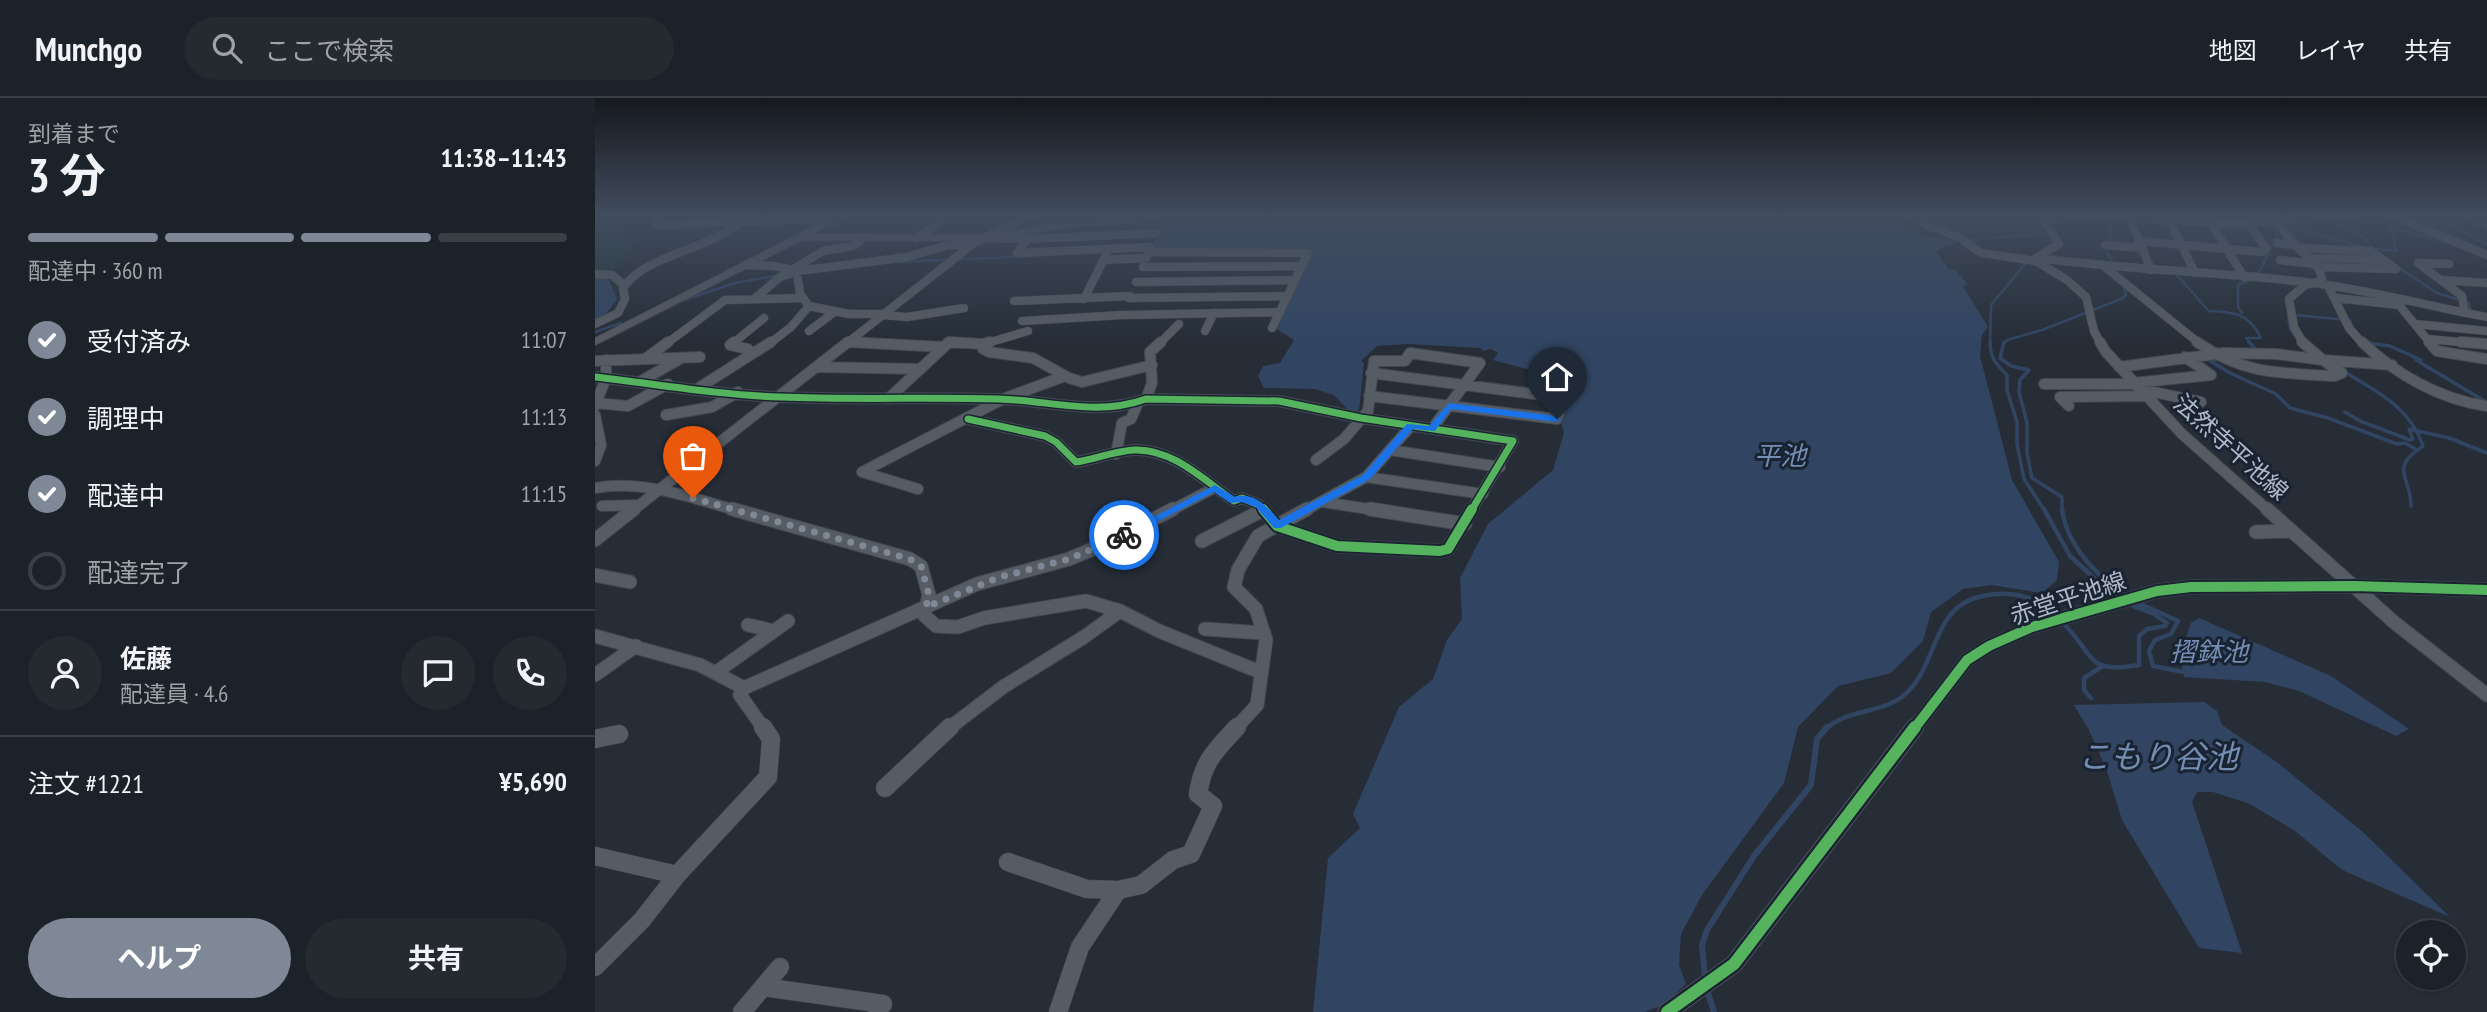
<!DOCTYPE html>
<html lang="ja">
<head>
<meta charset="utf-8">
<style>
	:root { --surface:#1c2229; --page:#252a31; --text:#f1f3f6; --muted:#a0a4a8; --line:#3a3f46; --accent:#7f8896 }
	body { margin:0; font-family:"PT Sans Narrow","Noto Sans JP",sans-serif; background:var(--page); color:var(--text); height:100vh; display:flex; flex-direction:column; font-size:26px; white-space:nowrap }
	* { box-sizing:border-box; margin:0 }
	p { font-size:23px; color:var(--muted) }
	.icon { flex:none; width:38px; height:38px; fill:none; stroke:currentColor; stroke-width:2; stroke-linecap:round; stroke-linejoin:round }
	.map { position:relative; flex:1; overflow:hidden }
	.drawer { display:flex; flex-direction:column; background:var(--surface); width:595px }
	.drawer>* { flex:none }
	.controls { position:absolute; left:1801px; top:822px; display:grid; gap:14px }
	.controls a { display:grid; place-items:center; width:70px; height:70px; border-radius:50%; background:var(--surface); box-shadow:0 2px 5px #0004,0 0 0 2px var(--line); font-size:35px }
	.pin { position:absolute; display:grid; place-items:center; width:60px; height:60px; color:#fff; margin:-72px -30px; border-radius:50% 50% 50% 0; rotate:-45deg; box-shadow:0 0 7px #0007 }
	.pin .icon { rotate:45deg }
	.courier { position:absolute; display:grid; place-items:center; width:70px; height:70px; margin:-35px; border:5px solid #1a73e8; border-radius:50%; background:#fff; color:#222; box-shadow:0 2px 9px #0007 }
	.headline em { font-style:normal; font-weight:700 }
	.headline div { display:flex; flex-direction:column-reverse }
	.headline { display:flex; align-items:center; justify-content:space-between; height:119px; padding:0 28px }
	h1 { font-size:46px; font-weight:700; line-height:52px }
	.bar { display:grid; grid-template-columns:repeat(4,1fr); gap:10px 7px; align-content:center; height:84px; padding:0 28px }
	.bar i { height:9px; border-radius:5px; background:var(--line) }
	.bar .on { background:var(--accent) }
	.bar p { grid-column:span 4 }
	.line { display:flex; align-items:center; gap:18px; padding:0 28px; border-top:2px solid var(--line) }
	.line div { flex:1 }
	.round { display:grid; place-items:center; flex:none; width:74px; height:74px; border-radius:37px; background:var(--page) }
	ol { padding:0 28px; list-style:none }
	li { display:flex; align-items:center; gap:21px; height:77px }
	li p { margin-inline-start:auto }
	li .icon { padding:7px; border-radius:50%; background:var(--accent); color:#fff; stroke-width:4 }
	li:last-child { color:var(--muted) }
	li i { width:38px; height:38px; border:4px solid var(--line); border-radius:50% }
	.cta { display:flex; gap:14px; margin-top:auto; padding:14px 28px }
	.cta a { flex:1; height:80px; border-radius:42px; background:var(--accent); color:#fff; font-size:28px; font-weight:700; line-height:80px; text-align:center }
	.cta a+a { background:var(--page); color:var(--text) }
	header { display:flex; align-items:center; gap:42px; box-sizing:border-box; height:98px; padding:0 35px; background:var(--surface); border-bottom:2px solid var(--line) }
	header strong { font-size:33px }
	nav { display:flex; gap:38px; margin-inline-start:auto; font-size:24px }
	.search { width:490px; height:63px; background:var(--page); display:flex; align-items:center; gap:18px; box-sizing:border-box; padding:0 24px; border-radius:38px; color:var(--muted); font-size:26px }
	main { display:flex; flex:1; min-height:0 }
	.map>svg:first-child { display:block }
	.green { fill:#23383d }
	.water { fill:#314562 }
	.lines { fill:none; stroke-linecap:round; stroke-linejoin:round }
	.stream-far3 { stroke:#314562; stroke-width:2.5 }
	.stream-far2 { stroke:#314562; stroke-width:3.5 }
	.stream-far1 { stroke:#314562; stroke-width:4.5 }
	.stream { stroke:#314562; stroke-width:6 }
	.street-far3-casing { stroke:#43484f; stroke-width:9 }
	.street-far2-casing { stroke:#43484f; stroke-width:12 }
	.street-far1-casing { stroke:#43484f; stroke-width:15 }
	.street-casing { stroke:#43484f; stroke-width:19 }
	.secondary-casing { stroke:#43484f; stroke-width:2 }
	.street-far3 { stroke:#565c64; stroke-width:8 }
	.street-far2 { stroke:#565c64; stroke-width:10 }
	.street-far1 { stroke:#565c64; stroke-width:13 }
	.street { stroke:#565c64; stroke-width:18 }
	.secondary { fill:#555a63; fill-rule:evenodd }
	.cycleway-far2-casing { stroke:#1a2332; stroke-width:10 }
	.cycleway-far1-casing { stroke:#1a2332; stroke-width:14 }
	.cycleway-casing { stroke:#1a2332; stroke-width:17 }
	.cycleway-far2 { stroke:#56b35d; stroke-width:7 }
	.cycleway-far1 { stroke:#56b35d; stroke-width:10 }
	.cycleway { stroke:#56b35d; stroke-width:12 }
	.route { fill:#1a73e8 }
	.done { stroke:#7f8896; stroke-width:7; stroke-dasharray:0 12.6 }
	.labels { text-anchor:middle; dominant-baseline:central; stroke-width:6; stroke-linejoin:round; paint-order:stroke }
	.street-label { font-size:24px; fill:#afb9c9; stroke:#1a2332 }
	.water-label { font-size:26px; font-style:italic; fill:#748eb3; stroke:#1a2332 }
	.near-water-label { font-size:32px; font-style:italic; fill:#748eb3; stroke:#1a2332 }
</style>
</head>
<body>
<header>
<strong>Munchgo</strong>
<div class="search"><svg class="icon" aria-label="search" viewBox="0 0 24 24"><circle cx="10" cy="10" r="6"/><path d="M15 15l6 6"/></svg>ここで検索</div>
<nav><a>地図</a><a>レイヤ</a><a>共有</a></nav>
</header>
<main>
<section class="drawer">
<div class="headline"><div><h1>3 分</h1><p>到着まで</p></div><em>11:38–11:43</em></div>
<div class="bar"><i class="on"></i><i class="on"></i><i class="on"></i><i></i><p>配達中 · 360 m</p></div>
<ol>
<li><svg class="icon" aria-label="check" viewBox="0 0 24 24"><path d="M5 12l5 5 9-10"/></svg>受付済み<p>11:07</p></li>
<li><svg class="icon" aria-label="check" viewBox="0 0 24 24"><path d="M5 12l5 5 9-10"/></svg>調理中<p>11:13</p></li>
<li><svg class="icon" aria-label="check" viewBox="0 0 24 24"><path d="M5 12l5 5 9-10"/></svg>配達中<p>11:15</p></li>
<li><i></i>配達完了</li>
</ol>
<div class="line" style="height:126px"><a class="round"><svg class="icon" aria-label="person" viewBox="0 0 24 24"><circle cx="12" cy="8" r="4"/><path d="M4 21q1-7 8-7t8 7"/></svg></a><div><b>佐藤</b><p>配達員 · 4.6</p></div><a class="round"><svg class="icon" aria-label="chat" viewBox="0 0 24 24"><path d="M4 5h16v11H9l-5 4z"/></svg></a><a class="round"><svg class="icon" aria-label="phone" viewBox="0 0 24 24"><path d="M5 4h4l2 5-3 2q2 4 5 5l2-3 5 2v4C11 20 4 13 5 4z"/></svg></a></div>
<div class="line" style="height:91px"><div>注文 #1221</div><b>¥5,690</b></div>
<div class="cta"><a>ヘルプ</a><a>共有</a></div>
</section>
<div class="map">
<svg width="1892" height="914" viewBox="0 0 1892 914">
	<rect width="100%" height="100%" fill="#262d37"/>
	<path class="green" d="M0 116H36L27 139 38 141 40 145C32 161 18 173 0 176Z
		M1320 116H1735L1635 125 1552 118 1452 123 1455 135C1437 145 1422 141 1402 140 1393 139 1384 141 1374 141 1356 141 1334 126 1320 116Z"/>
	<path class="water" d="M684 116H1290L1328 138 1367 143 1344 150 1346 152 1341 154 1354 171H1360L1373 187 1368 188 1393 229 1387 237 1385 258 1417 382 1464 464 1462 482 1447 495 1396 487 1368 491 1336 514 1328 543 1296 575 1243 588 1203 629 1189 685 1107 797 1086 836 1084 867 1091 886 1070 906 1050 914H718L733 760 765 730 758 716 804 609 838 581 852 542 867 521 865 480 893 426 958 372 969 335 956 288 936 272 898 262 903 255 896 251 888 253 885 250 812 246 782 248 766 263 769 265 764 312 755 314 739 297 720 291 669 290 663 278 668 268 685 265 699 242 680 230 716 152 556 153 568 123Z
		M0 179 14 182 22 201 12 215 0 222Z
		M1604 520 1736 578 1814 631 1801 638 1704 593 1670 584 1589 579 1585 557 1596 525Z
		M1609 604 1622 613 1627 627 1683 665 1769 735 1855 819 1747 772 1700 733 1653 705 1618 694H1602L1597 704 1647 855 1604 850 1527 722 1512 673 1494 632 1479 607Z"/>
	<g class="lines">
		<path class="stream-far3" d="M1833 116 1892 147
			M1872 117H1892
			M1511 118 1516 135 1514 144 1509 147 1519 168
			M1734 119 1770 141 1778 150
			M1693 129 1778 151 1801 153 1799 139 1794 131 1797 130 1850 144
			M1694 130 1705 147
			M1374 142 1444 136 1446 133 1441 116
			M301 164 439 158
			M1801 168 1842 195 1874 205 1876 214
			M1580 175 1614 213C1639 214 1654 215 1666 240H1651L1656 246
			M86 203 140 185 185 177
			M1647 215 1643 209V187L1662 179 1682 137
			M1699 217 1755 222 1758 230
			M1693 219 1695 231 1701 240
			M0 234 26 225
			M1774 245 1778 246
			M1395 246 1396 207 1434 161
			M1409 246 1412 242 1447 232 1526 201 1531 197 1528 186"/>
		<path class="stream-far2" d="M1395 244C1395 260 1401 266 1412 277V292L1422 324V346L1429 381 1450 413
			M1409 244 1405 260 1416 268 1434 272 1425 282 1424 294 1432 325V355L1437 380 1467 399V413
			M1654 244 1662 253
			M1774 245 1795 248 1826 262H1821L1891 304
			M1609 259 1635 275 1681 296 1695 310 1733 320 1802 346 1810 345 1822 352
			M1748 273C1781 293 1815 309 1828 348 1793 371 1816 378 1816 408
			M1750 314 1765 323 1815 342 1818 341 1814 331 1854 340 1892 355"/>
		<path class="stream-far1" d="M1449 411 1475 458 1523 502
			M1467 411C1472 449 1502 477 1531 499
			M1539 503 1583 523 1576 536 1560 542 1554 553 1558 568 1594 575
			M1496 600 1489 592V580L1508 568
			M1231 631C1252 611 1285 616 1308 598 1344 569 1335 509 1387 498 1435 488 1458 510 1485 545 1490 552 1495 560 1502 565 1515 572 1530 569 1544 567V538L1552 531 1570 528 1572 525 1559 516 1531 505"/>
		<path class="stream" d="M1110 880 1107 847 1112 832 1159 758 1216 687 1222 641 1232 629
			M1112 892 1119 914"/>
		<defs>
			<path id="street-far3" d="M63 116 60 126 66 127 210 121
				M213 116 210 121 235 124
				M1317 116 1332 127 1364 139 1386 155 1441 163 1472 182 1491 199 1499 233 1506 246
				M1794 116 1892 157
				M1534 118 1556 172
				M515 121 552 116
				M1574 121 1600 175
				M1680 121C1687 130 1693 140 1701 148 1712 160 1726 165 1727 183L1710 187 1694 201 1699 229 1709 246
				M1615 124 1649 179
				M321 140 356 116
				M392 140 432 141 561 135
				M432 141 422 155 555 149
				M1544 143 1667 154 1671 150 1653 125
				M1682 145 1698 147
				M1510 147 1547 150
				M1704 150 1776 153 1801 171 1724 169
				M553 154 713 155 677 230
				M1441 160 1464 146 1449 124 1451 121 1511 117 1634 126 1758 116
				M1443 160C1535 172 1628 174 1719 185 1778 193 1834 208 1892 219
				M1715 160 1788 162
				M508 162 551 160
				M1685 162 1720 166
				M1854 166 1823 165 1867 198 1870 215
				M149 167 179 168 203 173 185 179 159 201
				M548 169 707 168
				M1510 169 1605 246
				M200 170 228 153 258 148 269 139
				M203 173 312 159 353 147H377
				M0 176 17 177 29 187
				M203 181 205 196 214 208 254 216H289
				M1847 182 1892 185
				M541 184 700 182
				M1733 188 1754 230 1768 246
				M534 200 693 198
				M1742 200 1804 207 1836 246
				M489 201 512 155
				M419 203 535 198
				M288 217 312 219 369 210
				M427 223 527 217 685 214
				M0 226 23 215 30 201 28 190C46 164 83 157 111 144 125 138 137 130 150 122
				M1820 226 1892 233
				M214 233 238 215
				M610 233 619 215
				M1832 241 1887 246
				M253 244 283 246
				M71 246 130 202 208 200
				M137 246 169 220
				M174 246 196 229 214 208
				M251 246 379 145 438 116
				M352 246H380
				M389 246 433 233
				M564 246 584 226"/>
			<path id="street-far2" d="M139 244 135 247 153 251 155 256
				M253 244 349 249 293 301
				M1505 244 1511 254 1587 336 1674 413
				M1602 244C1649 277 1686 275 1740 278L1747 275
				M1767 244C1800 276 1846 302 1892 308
				M1834 244 1842 253 1892 261
				M1866 244 1892 246
				M387 246 388 251 394 254 438 260 474 280 487 284 557 267
				M349 249 354 244 387 246 395 244
				M50 261 73 244
				M0 263 105 259
				M222 269 325 271
				M1524 269 1629 255 1681 256 1728 262 1707 244
				M1747 275 1728 262 1797 267
				M0 279C61 286 124 297 185 299 258 302 331 299 404 301 454 302 501 319 551 301L684 303 766 320 918 343 876 413
				M46 283 85 261
				M1538 285 1616 277 1590 259
				M1449 286H1539
				M105 289 176 244
				M1544 291 1606 304
				M774 298 962 321 964 316 955 298 776 275
				M551 301 557 285 555 254 566 244
				M1 305 33 308 73 286
				M0 308 11 280V262
				M1474 308 1465 299 1550 298
				M0 317 6 347 0 363
				M71 317 117 309 143 294
				M373 321 450 338 461 344 481 364C500 361 520 353 539 352 577 350 610 383 639 403L647 400 664 407 669 413
				M795 352 905 369
				M521 356 527 325 536 321 543 305
				M721 362 749 341 773 313 779 263H810L815 255 885 265 837 331
				M771 379 888 396
				M0 390C47 381 98 400 143 413
				M323 391 267 374 408 301 470 278
				M728 404 786 413
				M7 408 43 407
				M37 413 253 244
				M575 413 619 390
				M709 413 771 379 816 328"/>
			<path id="street-far1" d="M137 411 315 461 326 468 334 497 329 517 341 528 363 529 389 520 491 503 525 513 564 533 665 574
				M668 411 682 428 742 448 845 453 853 451 877 411
				M775 411 870 426
				M1672 411 1800 525 1892 597
				M1661 434 1697 433
				M0 442 39 411
				M607 443 668 412
				M0 477 35 484
				M153 527 179 533
				M610 531 669 535
				M0 538 105 567 149 590 145 597 169 631
				M120 575 193 523
				M0 577 41 548
				M149 590 382 486 474 461 517 443 578 411
				M353 631 408 589 489 539 525 513
				M640 631 662 607 671 542 661 511 639 489 643 472 663 438 712 411
				M1319 631 1372 562 1394 548 1437 529 1562 493 1596 489 1759 488 1892 492"/>
			<path id="street" d="M0 641 24 636
				M290 690 355 629
				M0 758 82 777
				M413 764 492 791 523 792
				M0 869 47 822 82 777 173 679 176 641 168 629
				M168 889 288 906 282 914
				M147 914 185 869
				M463 914 485 849 523 792 546 787 578 762 596 756 618 708 603 696C608 663 620 653 642 629
				M1072 914 1139 866 1320 629"/>
			<path id="secondary" d="M243 116H254L217 136 388 137 476 123 576 116H617L613 119 476 129 388 143 207 142 0 247V240Z
				M1863 116H1875L1892 124V130Z"/>
		</defs>
		<use href="#street-far3" class="street-far3-casing"/>
		<use href="#street-far2" class="street-far2-casing"/>
		<use href="#street-far1" class="street-far1-casing"/>
		<use href="#street" class="street-casing"/>
		<use href="#secondary" class="secondary-casing"/>
		<use href="#street-far3" class="street-far3"/>
		<use href="#street-far2" class="street-far2"/>
		<use href="#street-far1" class="street-far1"/>
		<use href="#street" class="street"/>
		<use href="#secondary" class="secondary"/>
		<defs>
			<path id="cycleway-far2" d="M0 279C61 286 124 297 185 299 258 302 331 299 404 301 454 302 501 319 551 301L684 303 766 320 918 343 876 413
				M373 321 450 338 461 344 481 364C500 361 520 353 539 352 577 350 610 383 639 403L647 400 664 407 669 413"/>
			<path id="cycleway-far1" d="M668 411 682 428 742 448 845 453 853 451 877 411
				M1319 631 1372 562 1394 548 1437 529 1562 493 1596 489 1759 488 1892 492"/>
			<path id="cycleway" d="M1072 914 1139 866 1320 629"/>
		</defs>
		<use href="#cycleway-far2" class="cycleway-far2-casing"/>
		<use href="#cycleway-far1" class="cycleway-far1-casing"/>
		<use href="#cycleway" class="cycleway-casing"/>
		<use href="#cycleway-far2" class="cycleway-far2"/>
		<use href="#cycleway-far1" class="cycleway-far1"/>
		<use href="#cycleway" class="cycleway"/>
	</g>
	<linearGradient id="sky" x2="0" y2="1"><stop stop-color="#15191e"/><stop offset="0.48" stop-color="#414c5e"/><stop offset="1" stop-color="#414c5e" stop-opacity="0"/></linearGradient>
	<rect width="1892" height="244" fill="url(#sky)"/>
	<path class="route" d="M854 305 962 318 966 321 962 324 856 311 840 333 818 331 775 381 686 430H679L661 409 647 404 635 405 619 394 533 439 524 437 620 387 640 399C659 393 673 410 684 422L768 377 812 326 834 328Z"/>
	<g class="lines">
		<path class="done" d="M98 400 315 461 326 468 334 497 331 509 405 479 474 461 529 437"/>
	</g>
	<g class="labels">
		<g class="street-label">
			<text transform="translate(1636 349) rotate(42)">法然寺平池線</text>
			<text transform="translate(1473 500) rotate(-18)">赤堂平池線</text>
		</g>
		<g class="water-label">
			<text x="1185" y="357">平池</text>
			<text x="1614" y="553">摺鉢池</text>
		</g>
		<g class="near-water-label">
			<text x="1563" y="658">こもり谷池</text>
		</g>
	</g>
</svg>
<div class="controls">
<a><svg class="icon" aria-label="locate" viewBox="0 0 24 24"><circle cx="12" cy="12" r="6"/><path d="M12 2v4M12 18v4M2 12h4M18 12h4"/></svg></a>
</div>
<div class="pin" style="left:98px;top:400px;background:#ea580c"><svg class="icon" aria-label="bag" viewBox="0 0 24 24"><path d="M5 8h14l-1 12H6zM9 8a3 3 0 0 1 6 0"/></svg></div>
<div class="pin" style="left:962px;top:321px;background:#1f2937"><svg class="icon" aria-label="home" viewBox="0 0 24 24"><path d="M3 11l9-7 9 7M6 9v11h12V9"/></svg></div>
<div class="courier" style="left:529px;top:437px"><svg class="icon" aria-label="bike" viewBox="0 0 24 24"><circle cx="6" cy="16" r="4"/><circle cx="18" cy="16" r="4"/><path d="M6 16l4-8h5l3 8M10 8l3 8H6M13 5h3"/></svg></div>
</div>
</main>
</body>
</html>
